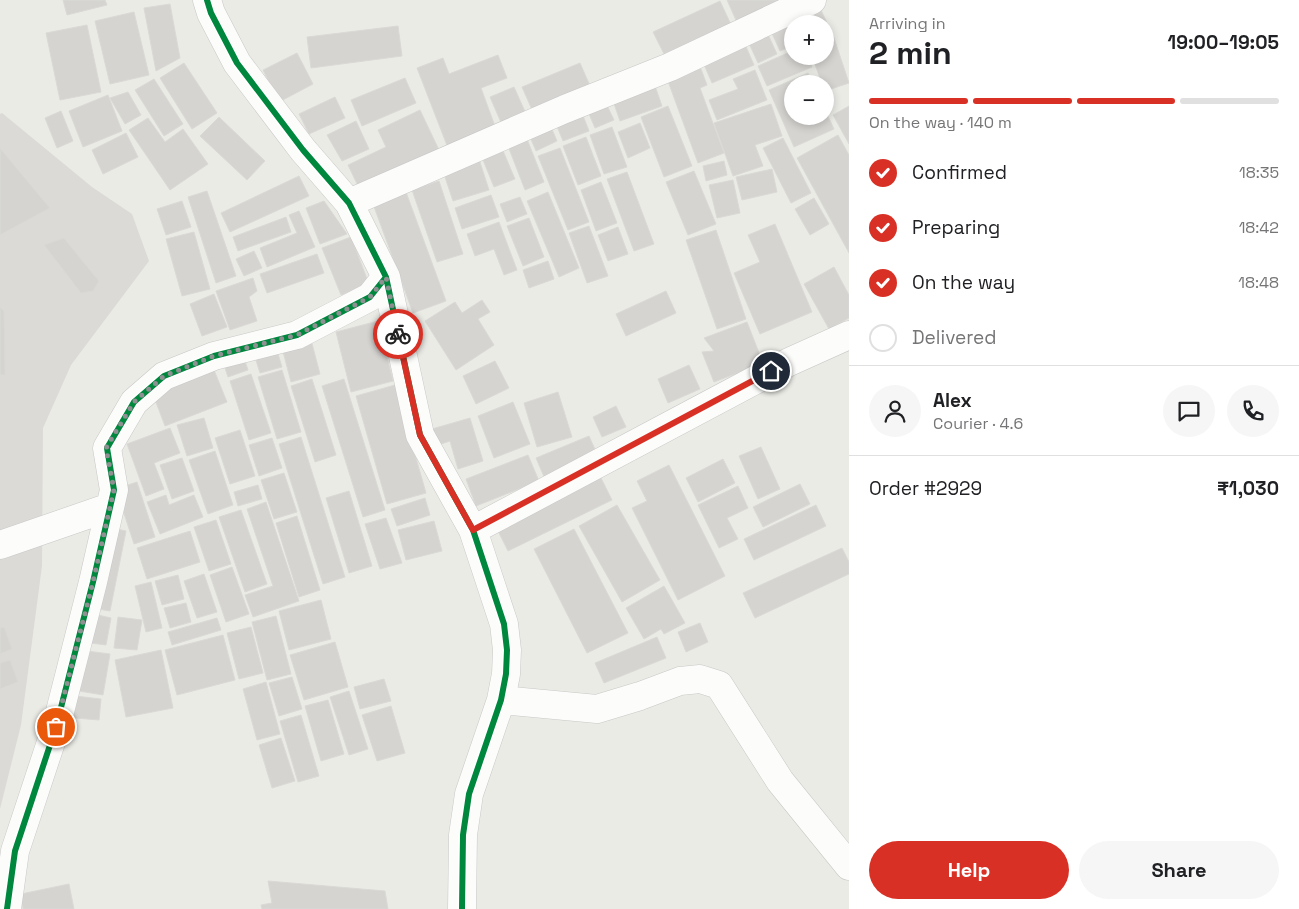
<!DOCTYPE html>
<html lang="en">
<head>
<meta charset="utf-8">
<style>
	:root { --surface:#fff; --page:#f6f6f6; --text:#202124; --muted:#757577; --line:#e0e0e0; --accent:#d93025 }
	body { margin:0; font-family:"Space Grotesk",sans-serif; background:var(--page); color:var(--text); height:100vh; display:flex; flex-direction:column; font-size:19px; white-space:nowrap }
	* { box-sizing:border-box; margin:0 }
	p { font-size:16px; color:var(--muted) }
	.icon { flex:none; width:28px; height:28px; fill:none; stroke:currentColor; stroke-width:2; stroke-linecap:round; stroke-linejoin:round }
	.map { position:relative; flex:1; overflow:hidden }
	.sheet { display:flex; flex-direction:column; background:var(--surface); width:450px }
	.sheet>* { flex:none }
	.buttons { position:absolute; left:784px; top:15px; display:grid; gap:10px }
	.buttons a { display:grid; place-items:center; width:50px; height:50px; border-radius:50%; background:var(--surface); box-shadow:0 2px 8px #0003; font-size:25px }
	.pin { position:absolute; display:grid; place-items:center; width:42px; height:42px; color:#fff; margin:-21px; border:2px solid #fff; border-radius:50%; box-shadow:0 1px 5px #0007 }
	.courier { position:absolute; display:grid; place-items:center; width:50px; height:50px; margin:-25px; border:4px solid #d93025; border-radius:50%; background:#fff; color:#222; box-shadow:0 1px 6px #0007 }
	.overview em { font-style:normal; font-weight:600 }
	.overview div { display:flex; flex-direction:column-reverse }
	.overview { display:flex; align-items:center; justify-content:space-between; height:85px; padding:0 20px }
	h1 { font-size:32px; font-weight:600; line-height:38px }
	.bar { display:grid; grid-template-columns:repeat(4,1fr); gap:8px 5px; align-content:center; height:60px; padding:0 20px }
	.bar i { height:6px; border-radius:4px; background:var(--line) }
	.bar .current { background:var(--accent) }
	.bar p { grid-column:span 4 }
	.line { display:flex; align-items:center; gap:12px; padding:0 20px; border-top:1px solid var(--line) }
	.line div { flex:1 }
	.round { display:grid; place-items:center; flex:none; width:52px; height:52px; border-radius:26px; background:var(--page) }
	ol { padding:0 20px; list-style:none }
	li { display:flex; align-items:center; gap:15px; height:55px }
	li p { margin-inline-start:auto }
	li .icon { padding:5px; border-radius:50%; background:var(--accent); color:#fff; stroke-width:4 }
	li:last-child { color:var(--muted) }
	li i { width:28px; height:28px; border:2px solid var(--line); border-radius:50% }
	.cta { display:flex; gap:10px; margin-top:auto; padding:10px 20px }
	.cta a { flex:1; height:58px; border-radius:30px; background:var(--accent); color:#fff; font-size:20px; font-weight:600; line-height:58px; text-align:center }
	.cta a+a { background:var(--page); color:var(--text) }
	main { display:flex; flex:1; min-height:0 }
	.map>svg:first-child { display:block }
	.industrial { fill:#dbdad6 }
	.building { fill:#d5d4d1; stroke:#dad9d6 }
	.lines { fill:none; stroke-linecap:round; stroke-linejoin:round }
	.minor-casing { stroke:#c7c7c7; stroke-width:29 }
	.minor { stroke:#fcfcfb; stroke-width:28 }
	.cycleway-casing { stroke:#fff; stroke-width:9 }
	.cycleway { stroke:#00873e; stroke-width:6 }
	.done { stroke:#8e9091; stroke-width:5; stroke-dasharray:0 9 }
	.route { stroke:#d93025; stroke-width:6 }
</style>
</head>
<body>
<main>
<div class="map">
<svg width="849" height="909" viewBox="0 0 849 909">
	<rect width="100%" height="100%" fill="#ebebe6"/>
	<path class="industrial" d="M2 113 92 187 132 214 149 261 71 365 43 428 42 566 21 725 0 809V114Z"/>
	<path class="building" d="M63 0H105L107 5 67 15Z
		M727 0H797L739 27Z
		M720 1 733 29 667 60 653 32Z
		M170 4 180 58 156 71 144 8Z
		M819 6 830 29 825 31V24H793Z
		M134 12 149 75 110 84 95 21Z
		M787 21 792 33V46L780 51 770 29Z
		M87 25 101 92 60 100 46 33Z
		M398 26 402 56 311 68 307 37Z
		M766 30 777 54 758 63 747 39Z
		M833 35 849 83 825 91V84H822L812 56H825V38Z
		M744 42 754 65 712 83 702 60Z
		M792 51V56H807L812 67 767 86 758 66Z
		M297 53 313 84 279 102 263 70Z
		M498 55 507 78 481 88 496 129 448 148 417 68 443 58 449 74Z
		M698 61 707 85 700 88 724 153 698 163 665 73Z
		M184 63 217 113 192 129 160 78Z
		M580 63 591 88 533 112 522 87Z
		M755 70 767 100 717 120 709 100 738 89 733 79Z
		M808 73 813 84H792V116H825V110L834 129 794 147 769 90Z
		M405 78 416 103 362 126 351 100Z
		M154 79 183 124 164 136 135 90Z
		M654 83 662 106 620 121 612 98Z
		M514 87 527 116 503 127 490 97Z
		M128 92 141 115 125 124 110 98Z
		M108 95 122 131 83 147 69 111Z
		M335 97 345 118 309 134 299 114Z
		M604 99 614 120 595 128 586 107Z
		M771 104 782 136 755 145 763 166 733 176 714 123Z
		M668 106 692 166 664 177 641 117Z
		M849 106V144L833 115Z
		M580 108 589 131 563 141 554 119Z
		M420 110 440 152 360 190 348 165 386 147 378 130Z
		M61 111 73 141 57 148 45 118Z
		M219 117 265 161 247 180 200 136Z
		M148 118 165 142 183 129 208 164 170 190 129 130Z
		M548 120 557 141 536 151 527 130Z
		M356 121 369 149 342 161 327 135Z
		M640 123 650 148 628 158 618 132Z
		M612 127 627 167 604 174 590 135Z
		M126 133 138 157 103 174 92 150Z
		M525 134 544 182 525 190 506 141Z
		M838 135 849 155V253L797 158Z
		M586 137 601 176 578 185 563 146Z
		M783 138 811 193 791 203 763 148Z
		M501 146 515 179 494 187 481 155Z
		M0 148 50 208 0 235Z
		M560 148 589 222 568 230 538 156Z
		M478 156 489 190 453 201 442 168Z
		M724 161 727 175 706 181 703 166Z
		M772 169 777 192 742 200 736 177Z
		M694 171 716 224 688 235 666 182Z
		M627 172 654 244 634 251 607 179Z
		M299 176 309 196 230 232 221 213Z
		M733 180 740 213 717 218 709 185Z
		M439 181 463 254 437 262 412 190Z
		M601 182 617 223 596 231 581 190Z
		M207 191 236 276 216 283 188 197Z
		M406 192 446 301 413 313 373 204Z
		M548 192 579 268 559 277 527 201Z
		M491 195 499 217 462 229 455 208Z
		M520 197 527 214 507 222 500 204Z
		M814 198 829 224 810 235 795 209Z
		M182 201 191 227 166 235 157 209Z
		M324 201 347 234 320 244 306 208Z
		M299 211 315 247 267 267 260 248 297 233 289 215Z
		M286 217 291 232 238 251 233 237Z
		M529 218 544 257 523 266 507 226Z
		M499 222 517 270 504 275 494 249 475 256 467 234Z
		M775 224 812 312 760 334 734 273 760 262 748 235Z
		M589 226 608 276 587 283 569 233Z
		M618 227 628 254 608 261 598 235Z
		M716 230 746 319 717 329 686 240Z
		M194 232 210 289 182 296 166 239Z
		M351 237 369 284 341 295 322 248Z
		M64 238 99 281 93 291 81 293 44 245Z
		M254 251 262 268 244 276 236 259Z
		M317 254 324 273 267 293 260 274Z
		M548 261 554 279 529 288 523 270Z
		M834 267 849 295V318L829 329 804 284Z
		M253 278 257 291 249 297 257 321 230 330 216 291Z
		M666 291 676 313 626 336 616 314Z
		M214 294 227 327 202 336 190 304Z
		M482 300 490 312 478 319 494 345 456 370 425 321 455 302 462 313Z
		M0 307 4 311 5 375H0Z
		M378 321 393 381 351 392 336 332Z
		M747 322 763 363 714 382 702 352 714 351 704 338Z
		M310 336 320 374 291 382 281 344Z
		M275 344 282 367 260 373 253 351Z
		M242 352 248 370 228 377 222 359Z
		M495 361 509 388 476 404 463 376Z
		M212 365 227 402 165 426 151 389Z
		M689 365 700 389 668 403 658 379Z
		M282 370 301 432 277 439 258 377Z
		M251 374 271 433 249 440 230 381Z
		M312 379 336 455 315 462 291 386Z
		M344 379 385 510 363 517 322 386Z
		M395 385 426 493 387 504 356 396Z
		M558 392 572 437 537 447 524 403Z
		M513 402 530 444 494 458 478 416Z
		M616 406 626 427 602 437 593 417Z
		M204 418 213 448 187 456 177 425Z
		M470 418 483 461 458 469 450 441 438 445 432 429Z
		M170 428 180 453 154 463 164 489 146 496 127 444Z
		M240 430 255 476 230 484 215 438Z
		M589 436 598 456 545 479 536 458Z
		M301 437 345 577 323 584 279 444Z
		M272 438 282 468 259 476 249 445Z
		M761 447 780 489 758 499 739 456Z
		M215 451 233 505 208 514 189 460Z
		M528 455 539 481 476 506 466 479Z
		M182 458 194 491 172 499 160 465Z
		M723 459 735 483 698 502 686 478Z
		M669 465 725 576 678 600 632 508 647 501 637 481Z
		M284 473 297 512 274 519 261 480Z
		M600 476 612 500 508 551 496 527Z
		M137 482 155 537 134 544 116 489Z
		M800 484 810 504 763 527 753 507Z
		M258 485 262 499 238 506 234 492Z
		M738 486 748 508 727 518 738 539 719 548 698 505Z
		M349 491 372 566 349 573 326 498Z
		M166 495 169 505 194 495 203 517 160 534 147 502Z
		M425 498 430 515 397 526 391 509Z
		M266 502 299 601 253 617 245 595 273 586 247 509Z
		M617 505 660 580 622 602 579 526Z
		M816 505 826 526 754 560 744 539Z
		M241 510 267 584 245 592 219 517Z
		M297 516 320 590 299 597 276 523Z
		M386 518 402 563 380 569 365 524Z
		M216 520 231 564 209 571 194 527Z
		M434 521 442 551 406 560 398 530Z
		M108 527 126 531 110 611 92 608Z
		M574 529 628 633 587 653 534 549Z
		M190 531 200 562 147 579 137 548Z
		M842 548 849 562V574L755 618 743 593Z
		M232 567 249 614 226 622 210 575Z
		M204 574 217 612 197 618 184 581Z
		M178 575 184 599 162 605 155 581Z
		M151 582 162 628 146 632 135 586Z
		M664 586 685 623 664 634 661 629 644 639 626 608Z
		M321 600 331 639 289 650 279 611Z
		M186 603 191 622 170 628 164 608Z
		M89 613 111 618 106 645 83 642Z
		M276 616 291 674 267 680 252 622Z
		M118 617 142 620 137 650 114 648Z
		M217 618 221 630 172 645 168 632Z
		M700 623 708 642 686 652 678 632Z
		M4 627 12 649 0 654V628Z
		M251 627 263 673 239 679 227 633Z
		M223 635 235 680 177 695 165 650Z
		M657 637 666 658 604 683 595 663Z
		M335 642 348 687 304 700 290 655Z
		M79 650 110 654 103 695 73 690Z
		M161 650 173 708 126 717 115 660Z
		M10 660 18 682 0 689V663Z
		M292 677 302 709 279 716 269 683Z
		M384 679 391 701 360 709 354 687Z
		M266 682 280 734 257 740 243 689Z
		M349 691 368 749 349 755 330 697Z
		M66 695 101 699 99 720 63 717Z
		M328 700 344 754 321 761 305 706Z
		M391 706 405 753 377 761 362 715Z
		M301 715 319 776 298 782 280 721Z
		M281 738 295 781 272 788 259 745Z
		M268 881 385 891 388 909H262L261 905 272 903Z
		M69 884 74 909H23L21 894Z"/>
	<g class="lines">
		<defs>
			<path id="minor" d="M349 203 565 109 670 67 812 0
				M386 277 420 435 473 530 504 624 507 650 506 674 501 700 469 794 463 835 462 909
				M473 530 789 362 849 335
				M0 545 110 507
				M501 700 597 709 640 696 680 681 700 679 719 685 780 781 849 866
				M7 909 15 851 56 727 93 582 114 490 107 448 134 402 164 376 214 356 297 335 370 297 386 277 349 203 303 150 237 63 211 13 207 0"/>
		</defs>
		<use href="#minor" class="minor-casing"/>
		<use href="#minor" class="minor"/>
		<defs>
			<path id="cycleway" d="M386 277 420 435 473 530 504 624 507 650 506 674 501 700 469 794 463 835 462 909
				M7 909 15 851 56 727 93 582 114 490 107 448 134 402 164 376 214 356 297 335 370 297 386 277 349 203 303 150 237 63 211 13 207 0"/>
		</defs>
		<use href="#cycleway" class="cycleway-casing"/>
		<use href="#cycleway" class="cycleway"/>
	</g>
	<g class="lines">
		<path class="done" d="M56 727 93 582 114 490 106 448 134 402 164 376 214 356 297 335 370 297 386 277 398 334"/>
		<path class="route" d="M398 334 420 435 473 530 771 371"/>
	</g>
</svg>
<div class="buttons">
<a>+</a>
<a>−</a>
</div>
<div class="pin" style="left:56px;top:727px;background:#ea580c"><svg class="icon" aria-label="bag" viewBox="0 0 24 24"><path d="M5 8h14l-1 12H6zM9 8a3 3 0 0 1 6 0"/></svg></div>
<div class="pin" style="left:771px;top:371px;background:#1f2937"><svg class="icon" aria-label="home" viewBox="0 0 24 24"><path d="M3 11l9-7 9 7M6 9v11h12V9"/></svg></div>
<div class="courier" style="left:398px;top:334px"><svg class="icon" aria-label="bike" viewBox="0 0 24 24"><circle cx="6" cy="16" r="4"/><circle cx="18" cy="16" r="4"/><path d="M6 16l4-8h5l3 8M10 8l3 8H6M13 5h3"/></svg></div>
</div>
<section class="sheet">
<div class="overview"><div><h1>2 min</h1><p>Arriving in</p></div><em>19:00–19:05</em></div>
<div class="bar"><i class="current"></i><i class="current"></i><i class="current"></i><i></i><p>On the way · 140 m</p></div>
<ol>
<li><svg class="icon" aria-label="check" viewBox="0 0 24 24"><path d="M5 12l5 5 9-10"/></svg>Confirmed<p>18:35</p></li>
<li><svg class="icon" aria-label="check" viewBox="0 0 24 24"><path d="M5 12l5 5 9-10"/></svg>Preparing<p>18:42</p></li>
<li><svg class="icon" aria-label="check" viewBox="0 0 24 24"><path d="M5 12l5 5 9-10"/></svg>On the way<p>18:48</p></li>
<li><i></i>Delivered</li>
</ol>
<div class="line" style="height:90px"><a class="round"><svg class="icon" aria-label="person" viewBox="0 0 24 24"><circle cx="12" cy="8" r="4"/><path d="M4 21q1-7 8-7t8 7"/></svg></a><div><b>Alex</b><p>Courier · 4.6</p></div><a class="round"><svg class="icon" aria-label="chat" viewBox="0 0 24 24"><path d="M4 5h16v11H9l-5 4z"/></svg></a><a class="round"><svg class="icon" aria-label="phone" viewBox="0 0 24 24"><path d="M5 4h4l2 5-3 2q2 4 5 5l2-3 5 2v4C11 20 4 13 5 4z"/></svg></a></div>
<div class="line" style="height:65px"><div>Order #2929</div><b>₹1,030</b></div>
<div class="cta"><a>Help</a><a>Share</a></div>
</section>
</main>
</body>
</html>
